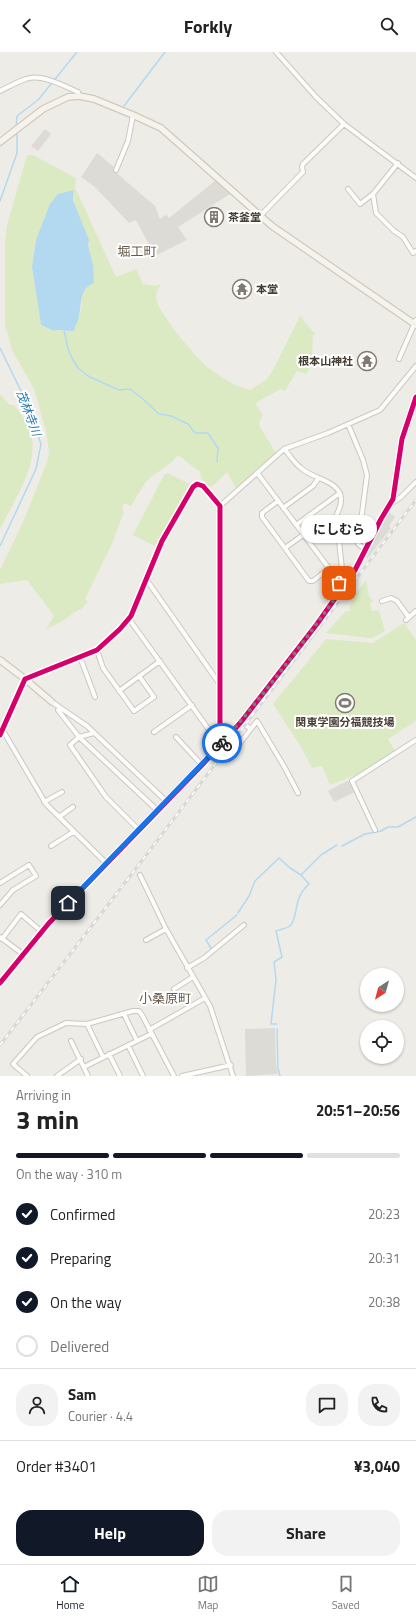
<!DOCTYPE html>
<html lang="en">
<head>
<meta charset="utf-8">
<style>
	:root { --surface:#fff; --page:#f2f2f2; --text:#222; --muted:#767676; --line:#e0e0e0; --accent:#111827 }
	body { margin:0; font-family:"Titillium Web","Noto Sans JP",sans-serif; background:var(--page); color:var(--text); height:100vh; display:flex; flex-direction:column; font-size:15px; white-space:nowrap }
	* { box-sizing:border-box; margin:0 }
	p { font-size:13px; color:var(--muted) }
	.icon { flex:none; width:22px; height:22px; fill:none; stroke:currentColor; stroke-width:2; stroke-linecap:round; stroke-linejoin:round }
	.map { position:relative; height:1024px; overflow:hidden }
	.drawer { display:flex; flex-direction:column; background:var(--surface); flex:1 }
	.drawer>* { flex:none }
	.needle { width:26px; rotate:216deg }
	.buttons { position:absolute; left:360px; top:916px; display:grid; gap:8px }
	.buttons a { display:grid; place-items:center; width:44px; height:44px; border-radius:50%; background:var(--surface); box-shadow:0 1px 3px #0004; font-size:20px }
	.pin { position:absolute; display:grid; place-items:center; width:34px; height:34px; color:#fff; margin:-17px; border-radius:8px; box-shadow:0 2px 6px #0006 }
	.courier { position:absolute; display:grid; place-items:center; width:40px; height:40px; margin:-20px; border:3px solid #1a73e8; border-radius:50%; background:#fff; color:#222; box-shadow:0 1px 5px #0007 }
	.bubble { position:absolute; height:28px; border-radius:14px; background:var(--surface); box-shadow:0 1px 3px #0004; font-size:13px; font-weight:700; line-height:28px; text-align:center }
	.overview em { font-style:normal; font-weight:700 }
	.overview div { display:flex; flex-direction:column-reverse }
	.overview { display:flex; align-items:center; justify-content:space-between; height:68px; padding:0 16px }
	h1 { font-size:26px; font-weight:700; line-height:30px }
	.bar { display:grid; grid-template-columns:repeat(4,1fr); gap:6px 4px; align-content:center; height:48px; padding:0 16px }
	.bar i { height:5px; border-radius:3px; background:var(--line) }
	.bar .current { background:var(--accent) }
	.bar p { grid-column:span 4 }
	.line { display:flex; align-items:center; gap:10px; padding:0 16px; border-top:1px solid var(--line) }
	.line div { flex:1 }
	.round { display:grid; place-items:center; flex:none; width:42px; height:42px; border-radius:16px; background:var(--page) }
	ol { padding:0 16px; list-style:none }
	li { display:flex; align-items:center; gap:12px; height:44px }
	li p { margin-inline-start:auto }
	li .icon { padding:4px; border-radius:50%; background:var(--accent); color:#fff; stroke-width:4 }
	li:last-child { color:var(--muted) }
	li i { width:22px; height:22px; border:2px solid var(--line); border-radius:50% }
	.action { display:flex; gap:8px; margin-top:auto; padding:8px 16px }
	.action a { flex:1; height:46px; border-radius:16px; background:var(--accent); color:#fff; font-size:16px; font-weight:700; line-height:46px; text-align:center }
	.action a+a { background:var(--page); color:var(--text) }
	header { display:flex; justify-content:space-between; align-items:center; height:52px; padding:0 16px; background:var(--surface); font-size:18px; font-weight:700 }
	.menu { display:flex; justify-content:space-around; align-items:center; height:56px; border-top:1px solid var(--line); background:var(--surface); font-size:11px; color:var(--muted) }
	.menu a { display:grid; justify-items:center; gap:2px }
	.menu .current { color:var(--accent) }
	.map>svg:first-child { display:block }
	.green { fill:#dceac4; fill-rule:evenodd }
	.parking { fill:#dddbd6 }
	.water { fill:#b3d9f0 }
	.lines { fill:none; stroke-linecap:round; stroke-linejoin:round }
	.stream { stroke:#b3d9f0; stroke-width:1.5 }
	.street-casing { stroke:#cbc8c2; stroke-width:6 }
	.secondary-casing { stroke:#cfcabe; stroke-width:8 }
	.street { stroke:#fcfcfb; stroke-width:4 }
	.secondary { stroke:#f6f3ec; stroke-width:5.5 }
	.rail-casing { stroke:#d8d8d7; stroke-width:3 }
	.rail { stroke:#fff; stroke-width:1.5; stroke-dasharray:4.5; stroke-linecap:butt }
	.cycleway-casing { stroke:#fff; stroke-width:8 }
	.cycleway { stroke:#d6006c; stroke-width:5 }
	.done { stroke:#807a71; stroke-width:4; stroke-dasharray:0 7.2 }
	.route { stroke:#1a73e8; stroke-width:5 }
	.labels { text-anchor:middle; dominant-baseline:central; stroke-width:4; stroke-linejoin:round; paint-order:stroke }
	.poi-label { font-size:11px; font-weight:bold; fill:#443d32; stroke:#fff; text-anchor:start }
	.water-label { font-size:12px; font-style:italic; fill:#277cb4; stroke:#fff }
	.quarter-label { font-size:13px; fill:#675a49; stroke:#fff }
</style>
</head>
<body>
<header><svg class="icon" aria-label="back" viewBox="0 0 24 24"><path d="M15 5l-7 7 7 7"/></svg>Forkly<svg class="icon" aria-label="search" viewBox="0 0 24 24"><circle cx="10" cy="10" r="6"/><path d="M15 15l6 6"/></svg></header>
<div class="map">
<svg width="416" height="1024" viewBox="0 0 416 1024">
	<rect width="100%" height="100%" fill="#eeece6"/>
	<path class="green" d="M27 103H33L76 126 75 135 116 225 136 217 143 232 156 234 161 231C159 235 156 241 156 245 156 259 198 308 209 316 221 325 236 335 250 338L266 328 273 318 300 264 316 283H313L312 306 307 322 297 319 285 339 281 337 257 350 256 353 263 363 259 370 260 375 276 401 236 437 227 420 213 434 207 435 206 431 201 426 200 420 178 403 172 410 147 428 131 454 124 451 122 456 124 460 111 494 85 547 88 550 80 558H78L61 570 46 577 54 564 27 528 0 532V518L24 468 47 410 49 399 46 379 34 337 12 298 5 273V189L7 173ZM74 138C75 142 72 145 74 150 83 177 91 202 94 231 76 239 85 252 79 264 76 270 69 275 65 279L57 278 54 279 41 273 32 215 36 188 67 140Z
		M0 342 10 353H14C19 359 24 366 28 373 44 407 15 446 0 477Z
		M167 421 192 433 157 495 133 483 164 423Z
		M366 528 369 544 373 550 370 551 372 559 379 558 385 579 373 586H368L326 581 346 559H350V552L355 544V542Z
		M404 571 416 588V669L388 687 395 699 361 721 330 733 322 714 312 716 301 695 273 652 326 587 373 591Z"/>
	<path class="parking" d="M45 77 51 82 38 99 31 94Z
		M97 101 114 115 113 118 155 154 160 167 166 163 169 166 215 129 230 142 178 175 187 188 155 204 136 168 129 171 95 135 81 125Z
		M389 460 395 465 389 474 391 476 367 507 365 505 382 471Z
		M347 729 351 730 355 740 334 750 328 739Z
		M275 976 276 1013 278 1022 246 1024 245 977Z"/>
	<path class="water" d="M74 138 73 148 89 188 88 193 93 213 94 231C79 237 82 251 79 264 78 269 75 274 74 279L57 278 54 279 41 273 32 215 36 188 50 152 58 142Z"/>
	<g class="lines">
		<path class="stream" d="M124 54 165 0
			M16 76 17 64 38 48 77 0
			M0 149 17 101V79
			M64 278 68 297 72 306 78 316 88 324 119 338 130 337 143 347 159 362 171 364 188 372 195 381H208L218 396 217 410
			M0 296 26 349 41 392 36 417 0 494
			M342 794 365 782 381 779 388 775H398L416 765
			M238 861 249 844 255 829 279 806 290 816 301 823 321 803 337 793
			M212 898 206 888 237 863
			M277 972H271L276 928 274 910 282 905 276 879C281 877 286 877 290 874 299 865 292 847 309 832L301 823
			M277 977 278 1016 280 1024"/>
		<defs>
			<path id="street" d="M276 0 316 45 344 72 416 126
				M0 39C8 35 17 30 26 27 41 21 64 34 78 40L79 44
				M398 111 373 142 376 161 394 179 403 185 413 201 416 199
				M116 118 128 89 133 63
				M348 137 360 152 373 142
				M260 164 303 120 302 115 303 112 344 72
				M399 307 416 268
				M348 372 363 408 367 423 358 492 366 498
				M284 397C290 403 294 411 301 416 312 427 340 428 341 447 342 457 334 464 333 473L339 489 342 517 350 525
				M258 422 343 535
				M278 449 262 461V465L309 529H313L328 517
				M392 451 401 445 416 430
				M220 454 284 397 328 381 380 358 416 314
				M283 456 313 434 318 427
				M296 473 340 441
				M285 496 303 483
				M146 527 221 634
				M382 549 391 546 397 549 408 564
				M129 567 220 693
				M406 568 416 559
				M97 598 103 616 134 659 154 645 139 624
				M80 605 95 645
				M119 639 160 609
				M52 650 87 674 166 749
				M58 658 79 685 157 758
				M241 670 251 677
				M2 677 46 752 106 811
				M154 680 192 653
				M94 681 79 685 70 693 106 745 138 777
				M0 683 25 627 97 598 120 577 131 564 162 489 193 435 197 432 203 434 220 454V693
				M176 685 202 713
				M228 707 257 669 285 716 298 741
				M44 750 62 740
				M59 765 73 755
				M375 778 352 729 416 688
				M51 794 73 780
				M140 823 166 877 210 954 233 1024
				M0 831 29 813 36 824 13 838 0 853
				M0 885 24 903
				M2 887 21 862 42 880
				M146 888 166 877
				M187 916 204 906 244 873
				M0 931 49 871 202 713 241 670 317 572 355 518 386 459
				M174 937 193 925
				M124 962 137 989
				M87 972 103 1005
				M149 978 205 946
				M71 989 88 1024
				M128 993 143 1024
				M109 1002 120 1024
				M84 1015 151 982
				M27 1024 13 1012 37 985 66 971 87 972 133 959H139L142 963 174 1024
				M57 1024 81 1007
				M182 1024 231 1013"/>
			<path id="secondary" d="M0 90 43 57 68 45 79 44 94 47 133 63 161 76 272 174 416 273
				M386 459 393 447 402 387 416 345
				M0 608 25 627 52 650"/>
		</defs>
		<use href="#street" class="street-casing"/>
		<use href="#secondary" class="secondary-casing"/>
		<use href="#street" class="street"/>
		<use href="#secondary" class="secondary"/>
		<defs>
			<path id="rail" d="M0 993 131 823 416 448"/>
		</defs>
		<use href="#rail" class="rail-casing"/>
		<use href="#rail" class="rail"/>
		<defs>
			<path id="cycleway" d="M0 683 25 627 97 598 120 577 131 564 162 489 193 435 197 432 203 434 220 454V693
				M0 931 49 871 202 713 241 670 317 572 355 518 381 467 393 447 402 387 416 345"/>
		</defs>
		<use href="#cycleway" class="cycleway-casing"/>
		<use href="#cycleway" class="cycleway"/>
	</g>
	<g class="lines">
		<path class="done" d="M222 691C265 641 305 589 343 535L339 531"/>
		<path class="route" d="M68 851 222 691"/>
	</g>
	<defs>
		<symbol id="building-ring" viewBox="-11 -11 22 22"><circle r="9.5" fill="#fff" stroke="#807a71" stroke-width="1.5"/><path d="M-4-6H4V6H1V3H-1V6H-4ZM-2.5-4.3h1.7v1.8h-1.7ZM.8-4.3h1.7v1.8H.8ZM-2.5-1h1.7V.8h-1.7ZM.8-1h1.7V.8H.8Z" fill="#807a71"/></symbol>
		<symbol id="temple-ring" viewBox="-11 -11 22 22"><circle r="9.5" fill="#fff" stroke="#807a71" stroke-width="1.5"/><path d="M0-6L5-2H3V0L6.5 2.5H4V6H1.5V3h-3V6H-4V2.5H-6.5L-3 0V-2H-5Z" fill="#807a71"/></symbol>
		<symbol id="stadium-ring" viewBox="-11 -11 22 22"><circle r="9.5" fill="#fff" stroke="#807a71" stroke-width="1.5"/><path d="M0-5a6.5 5 0 1 0 0 10a6.5 5 0 1 0 0-10ZM-3.5-1.8h7v3.6h-7Z" fill="#807a71"/></symbol>
	</defs>
	<g fill-rule="evenodd">
		<use href="#building-ring" x="203" y="154" width="22" height="22"/>
		<use href="#temple-ring" x="231" y="226" width="22" height="22"/>
		<use href="#temple-ring" x="356" y="298" width="22" height="22"/>
		<use href="#stadium-ring" x="334" y="640" width="22" height="22"/>
	</g>
	<g class="labels">
		<g class="poi-label">
			<text x="228" y="165">茶釜堂</text>
			<text x="256" y="237">本堂</text>
			<text x="353" y="309" text-anchor="end">根本山神社</text>
			<text x="345" y="670" text-anchor="middle">関東学園分福競技場</text>
		</g>
		<g class="water-label">
			<text transform="translate(29 361) rotate(69)">茂林寺川</text>
		</g>
		<g class="quarter-label">
			<text x="137" y="199">堀工町</text>
			<text x="165" y="946">小桑原町</text>
		</g>
	</g>
</svg>
<div class="buttons">
<a><svg class="needle" viewBox="-14 -14 28 28"><path d="M0-13l5 13h-10z" fill="#e53935"/><path d="M0 13l5-13h-10z" fill="#767676"/></svg></a>
<a><svg class="icon" aria-label="locate" viewBox="0 0 24 24"><circle cx="12" cy="12" r="6"/><path d="M12 2v4M12 18v4M2 12h4M18 12h4"/></svg></a>
</div>
<div class="pin" style="left:339px;top:531px;background:#ea580c"><svg class="icon" aria-label="bag" viewBox="0 0 24 24"><path d="M5 8h14l-1 12H6zM9 8a3 3 0 0 1 6 0"/></svg></div>
<div class="pin" style="left:68px;top:851px;background:#1f2937"><svg class="icon" aria-label="home" viewBox="0 0 24 24"><path d="M3 11l9-7 9 7M6 9v11h12V9"/></svg></div>
<div class="courier" style="left:222px;top:691px"><svg class="icon" aria-label="bike" viewBox="0 0 24 24"><circle cx="6" cy="16" r="4"/><circle cx="18" cy="16" r="4"/><path d="M6 16l4-8h5l3 8M10 8l3 8H6M13 5h3"/></svg></div>
<div class="bubble" style="left:301px;top:463px;width:76px">にしむら</div>
</div>
<section class="drawer">
<div class="overview"><div><h1>3 min</h1><p>Arriving in</p></div><em>20:51–20:56</em></div>
<div class="bar"><i class="current"></i><i class="current"></i><i class="current"></i><i></i><p>On the way · 310 m</p></div>
<ol>
<li><svg class="icon" aria-label="check" viewBox="0 0 24 24"><path d="M5 12l5 5 9-10"/></svg>Confirmed<p>20:23</p></li>
<li><svg class="icon" aria-label="check" viewBox="0 0 24 24"><path d="M5 12l5 5 9-10"/></svg>Preparing<p>20:31</p></li>
<li><svg class="icon" aria-label="check" viewBox="0 0 24 24"><path d="M5 12l5 5 9-10"/></svg>On the way<p>20:38</p></li>
<li><i></i>Delivered</li>
</ol>
<div class="line" style="height:72px"><a class="round"><svg class="icon" aria-label="person" viewBox="0 0 24 24"><circle cx="12" cy="8" r="4"/><path d="M4 21q1-7 8-7t8 7"/></svg></a><div><b>Sam</b><p>Courier · 4.4</p></div><a class="round"><svg class="icon" aria-label="chat" viewBox="0 0 24 24"><path d="M4 5h16v11H9l-5 4z"/></svg></a><a class="round"><svg class="icon" aria-label="phone" viewBox="0 0 24 24"><path d="M5 4h4l2 5-3 2q2 4 5 5l2-3 5 2v4C11 20 4 13 5 4z"/></svg></a></div>
<div class="line" style="height:52px"><div>Order #3401</div><b>¥3,040</b></div>
<div class="action"><a>Help</a><a>Share</a></div>
</section>
<nav class="menu">
<a class="current"><svg class="icon" aria-label="home" viewBox="0 0 24 24"><path d="M3 11l9-7 9 7M6 9v11h12V9"/></svg>Home</a>
<a><svg class="icon" aria-label="map" viewBox="0 0 24 24"><path d="M3 6l6-2 6 2 6-2v14l-6 2-6-2-6 2zM9 4v14M15 6v14"/></svg>Map</a>
<a><svg class="icon" aria-label="saved" viewBox="0 0 24 24"><path d="M7 4h10v16l-5-4-5 4z"/></svg>Saved</a>
</nav>
</body>
</html>
